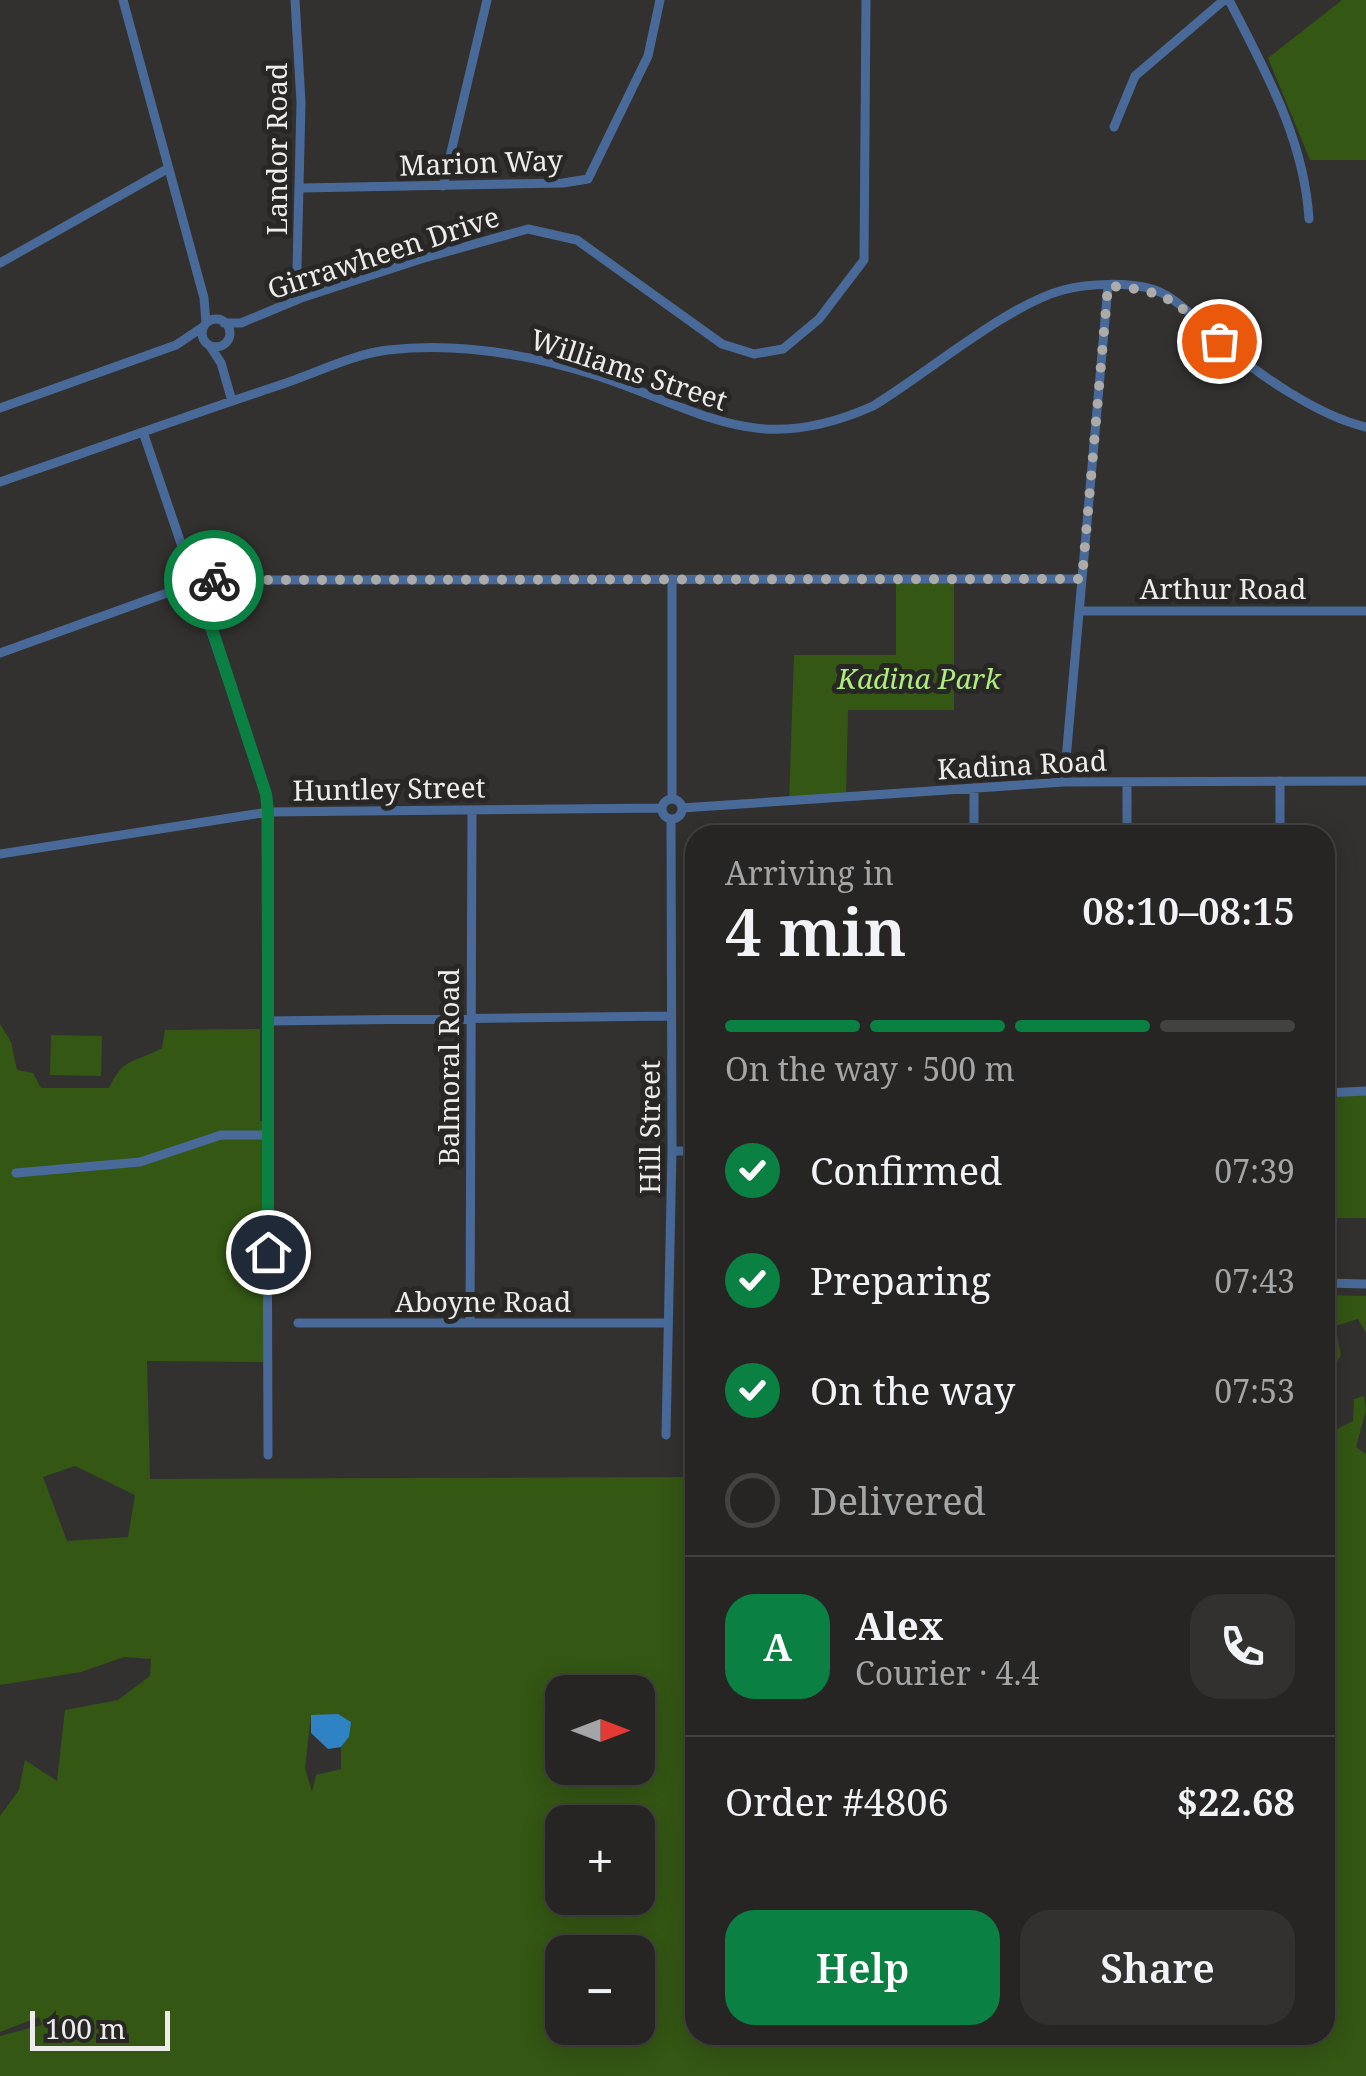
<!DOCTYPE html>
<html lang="en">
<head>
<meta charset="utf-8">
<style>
	:root { --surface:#262523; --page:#323130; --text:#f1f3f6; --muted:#a4a5a6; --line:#424241; --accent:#0b8043 }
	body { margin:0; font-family:"Noto Serif",serif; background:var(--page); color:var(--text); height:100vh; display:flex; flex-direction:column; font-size:38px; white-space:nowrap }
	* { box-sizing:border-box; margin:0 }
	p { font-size:32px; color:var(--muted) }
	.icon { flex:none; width:55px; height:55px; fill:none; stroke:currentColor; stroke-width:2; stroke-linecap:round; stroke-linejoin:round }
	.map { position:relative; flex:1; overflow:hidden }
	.sheet { position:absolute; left:685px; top:825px; width:650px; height:1220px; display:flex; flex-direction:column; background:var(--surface); border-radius:30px; box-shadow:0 5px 25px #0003,0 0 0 2px var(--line) }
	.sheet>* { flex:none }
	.needle { width:65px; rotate:90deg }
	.controls { position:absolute; left:545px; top:1675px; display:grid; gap:20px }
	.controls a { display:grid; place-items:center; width:110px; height:110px; border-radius:20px; background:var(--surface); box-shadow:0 5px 25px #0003,0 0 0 2px var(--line); font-size:50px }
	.scale { position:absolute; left:30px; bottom:25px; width:140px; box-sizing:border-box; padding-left:10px; border:5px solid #edeceb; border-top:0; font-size:28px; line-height:35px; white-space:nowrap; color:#edeceb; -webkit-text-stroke:8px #282725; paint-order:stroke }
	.pin { position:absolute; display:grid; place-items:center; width:85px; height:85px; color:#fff; margin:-42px; border:5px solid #fff; border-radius:50%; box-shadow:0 2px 10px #0007 }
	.courier { position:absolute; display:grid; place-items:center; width:100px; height:100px; margin:-50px; border:8px solid #0b8043; border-radius:50%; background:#fff; color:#222; box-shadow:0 2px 12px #0007 }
	.summary em { font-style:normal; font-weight:600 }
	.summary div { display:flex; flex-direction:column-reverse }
	.summary { display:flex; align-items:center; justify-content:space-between; height:170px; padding:0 40px }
	h1 { font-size:65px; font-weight:600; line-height:75px }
	.bar { display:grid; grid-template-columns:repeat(4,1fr); gap:15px 10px; align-content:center; height:120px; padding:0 40px }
	.bar i { height:12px; border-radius:8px; background:var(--line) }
	.bar .on { background:var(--accent) }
	.bar p { grid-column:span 4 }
	.line { display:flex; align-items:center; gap:25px; padding:0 40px; border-top:2px solid var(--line) }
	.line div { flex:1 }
	.round { display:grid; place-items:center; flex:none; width:105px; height:105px; border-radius:30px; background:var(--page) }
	ol { padding:0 40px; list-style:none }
	li { display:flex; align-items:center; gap:30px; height:110px }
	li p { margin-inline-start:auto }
	li .icon { padding:10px; border-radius:50%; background:var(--accent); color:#fff; stroke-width:4 }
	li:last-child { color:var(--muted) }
	li i { width:55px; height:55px; border:5px solid var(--line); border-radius:50% }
	.action { display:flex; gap:20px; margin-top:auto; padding:20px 40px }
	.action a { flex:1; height:115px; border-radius:30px; background:var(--accent); color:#fff; font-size:40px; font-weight:600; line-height:115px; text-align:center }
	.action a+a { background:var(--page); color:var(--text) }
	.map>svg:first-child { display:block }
	.green { fill:#345714; fill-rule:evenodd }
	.water { fill:#2f82c3 }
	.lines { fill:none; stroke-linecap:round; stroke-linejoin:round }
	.minor { stroke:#496a99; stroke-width:9 }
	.done { stroke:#acaba9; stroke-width:10; stroke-dasharray:0 18 }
	.route { stroke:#0b8043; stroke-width:12 }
	.labels { text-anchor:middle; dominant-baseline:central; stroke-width:10; stroke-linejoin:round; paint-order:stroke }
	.street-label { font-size:28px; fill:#edeceb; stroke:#282725 }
	.park-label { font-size:28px; font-style:italic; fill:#aded7c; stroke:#282725 }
</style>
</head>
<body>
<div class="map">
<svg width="1366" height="2076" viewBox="0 0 1366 2076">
	<rect width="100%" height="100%" fill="#32312f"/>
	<path class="green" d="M1342 0H1366V160H1310L1268 58Z
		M954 578V710H848L846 798 789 802 794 655H896V579Z
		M0 1024 11 1042 17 1070 33 1073 41 1088H109C125 1055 134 1064 162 1048L165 1030 260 1029V1121L268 1120V1362L147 1361 150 1479 695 1477V2035H1325V1435L1353 1421 1354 1399 1364 1396 1366 1410 1356 1447 1366 1454V2076H0V2036L42 2025 39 2017 0 2032V1816L19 1790 25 1760 57 1781 65 1710 118 1700 150 1676 151 1659 124 1657 81 1672 0 1685ZM75 1466 135 1495 128 1537 67 1541 43 1477ZM562 1692H638V1768H562ZM311 1715 349 1737 341 1747V1769L316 1775 312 1792 305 1768ZM562 1822H638V1898H562ZM562 1952H638V2028H562Z
		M51 1035 102 1036 101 1076 50 1075Z
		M1366 1092V1218H1325V1097Z
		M1325 1295 1366 1296V1333L1358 1319 1335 1326 1341 1355 1331 1372 1325 1373Z"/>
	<path class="water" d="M338 1714 351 1722 349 1737 341 1747 328 1749 311 1733V1715Z"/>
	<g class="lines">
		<path class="minor" d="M123 0 204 298 206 323
			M295 0 301 102 297 269 301 298
			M1229 0C1265 71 1304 138 1309 219
			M1114 127 1135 76 1224 0
			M443 186 487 0
			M302 188 563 183 588 179 648 56 660 0
			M0 263 167 169
			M202 333a14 14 0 1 1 28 0a14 14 0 1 1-28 0Z
			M224 323H241L301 298 421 259 528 229 577 240 722 344 754 354 783 349 819 319 864 260 866 0
			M210 346 221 363 232 401
			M0 408 176 345 203 327
			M143 432 266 793 268 1455
			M0 482C93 450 186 416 280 385 314 374 353 354 388 350 457 342 532 355 598 376 706 412 757 458 873 406 926 374 1007 305 1063 290 1089 283 1130 282 1155 290 1180 299 1201 326 1221 343 1258 374 1318 416 1366 427
			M1079 611H1366
			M0 653 203 580 1082 579
			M1064 782 1108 286
			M672 799V579
			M662 809a10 10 0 1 1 20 0a10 10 0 1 1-20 0Z
			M682 808 1064 782 1366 781
			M974 835V788
			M1127 835V782
			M1280 835V781
			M0 854 268 812 662 808
			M267 1021 671 1016
			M1325 1093 1366 1091
			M672 1151H695
			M16 1173 140 1162 221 1135H268
			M1325 1283 1366 1284
			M298 1323H668
			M470 1323 472 810
			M666 1435 672 1151 671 819"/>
	</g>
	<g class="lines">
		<path class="done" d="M214 580 1082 579 1108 286C1168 290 1176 302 1219 341"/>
		<path class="route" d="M214 580 197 583 266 794 268 812V1252"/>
	</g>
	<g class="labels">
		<g class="street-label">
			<text transform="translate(276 149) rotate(-90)">Landor Road</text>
			<text transform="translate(481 162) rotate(-2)">Marion Way</text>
			<text transform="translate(383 252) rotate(-18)">Girrawheen Drive</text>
			<text transform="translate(629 369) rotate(18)">Williams Street</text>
			<text x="1223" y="588">Arthur Road</text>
			<text transform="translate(1022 764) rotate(-3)">Kadina Road</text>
			<text transform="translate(389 788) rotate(-1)">Huntley Street</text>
			<text transform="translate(448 1067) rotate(-90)">Balmoral Road</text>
			<text transform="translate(649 1127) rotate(-90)">Hill Street</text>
			<text x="483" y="1301">Aboyne Road</text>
		</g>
		<g class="park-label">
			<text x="919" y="678">Kadina Park</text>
		</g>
	</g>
</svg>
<div class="controls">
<a><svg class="needle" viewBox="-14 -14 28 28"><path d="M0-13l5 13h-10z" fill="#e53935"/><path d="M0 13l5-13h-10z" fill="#a4a5a6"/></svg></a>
<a>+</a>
<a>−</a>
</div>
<div class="scale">100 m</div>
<div class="pin" style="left:1219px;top:341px;background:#ea580c"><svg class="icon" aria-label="bag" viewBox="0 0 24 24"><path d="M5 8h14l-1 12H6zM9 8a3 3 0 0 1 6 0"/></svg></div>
<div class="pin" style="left:268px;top:1252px;background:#1f2937"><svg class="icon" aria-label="home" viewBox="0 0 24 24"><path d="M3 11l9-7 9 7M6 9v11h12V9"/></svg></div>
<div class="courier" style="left:214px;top:580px"><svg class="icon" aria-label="bike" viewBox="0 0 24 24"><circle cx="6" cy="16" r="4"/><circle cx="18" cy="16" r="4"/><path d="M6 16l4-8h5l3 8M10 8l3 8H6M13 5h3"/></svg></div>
<section class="sheet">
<div class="summary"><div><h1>4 min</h1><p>Arriving in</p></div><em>08:10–08:15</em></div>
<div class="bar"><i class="on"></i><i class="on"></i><i class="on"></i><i></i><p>On the way · 500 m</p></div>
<ol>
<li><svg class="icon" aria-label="check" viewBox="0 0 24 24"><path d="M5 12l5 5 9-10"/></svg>Confirmed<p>07:39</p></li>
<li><svg class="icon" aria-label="check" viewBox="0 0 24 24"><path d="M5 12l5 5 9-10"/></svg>Preparing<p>07:43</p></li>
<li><svg class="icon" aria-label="check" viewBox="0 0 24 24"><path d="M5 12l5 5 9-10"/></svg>On the way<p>07:53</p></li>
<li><i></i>Delivered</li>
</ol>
<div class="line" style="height:180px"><b class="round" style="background:var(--accent);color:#fff">A</b><div><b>Alex</b><p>Courier · 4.4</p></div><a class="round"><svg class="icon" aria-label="phone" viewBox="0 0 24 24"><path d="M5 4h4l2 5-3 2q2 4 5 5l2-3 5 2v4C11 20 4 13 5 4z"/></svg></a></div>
<div class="line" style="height:130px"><div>Order #4806</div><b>$22.68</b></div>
<div class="action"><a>Help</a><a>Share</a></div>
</section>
</div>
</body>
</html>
